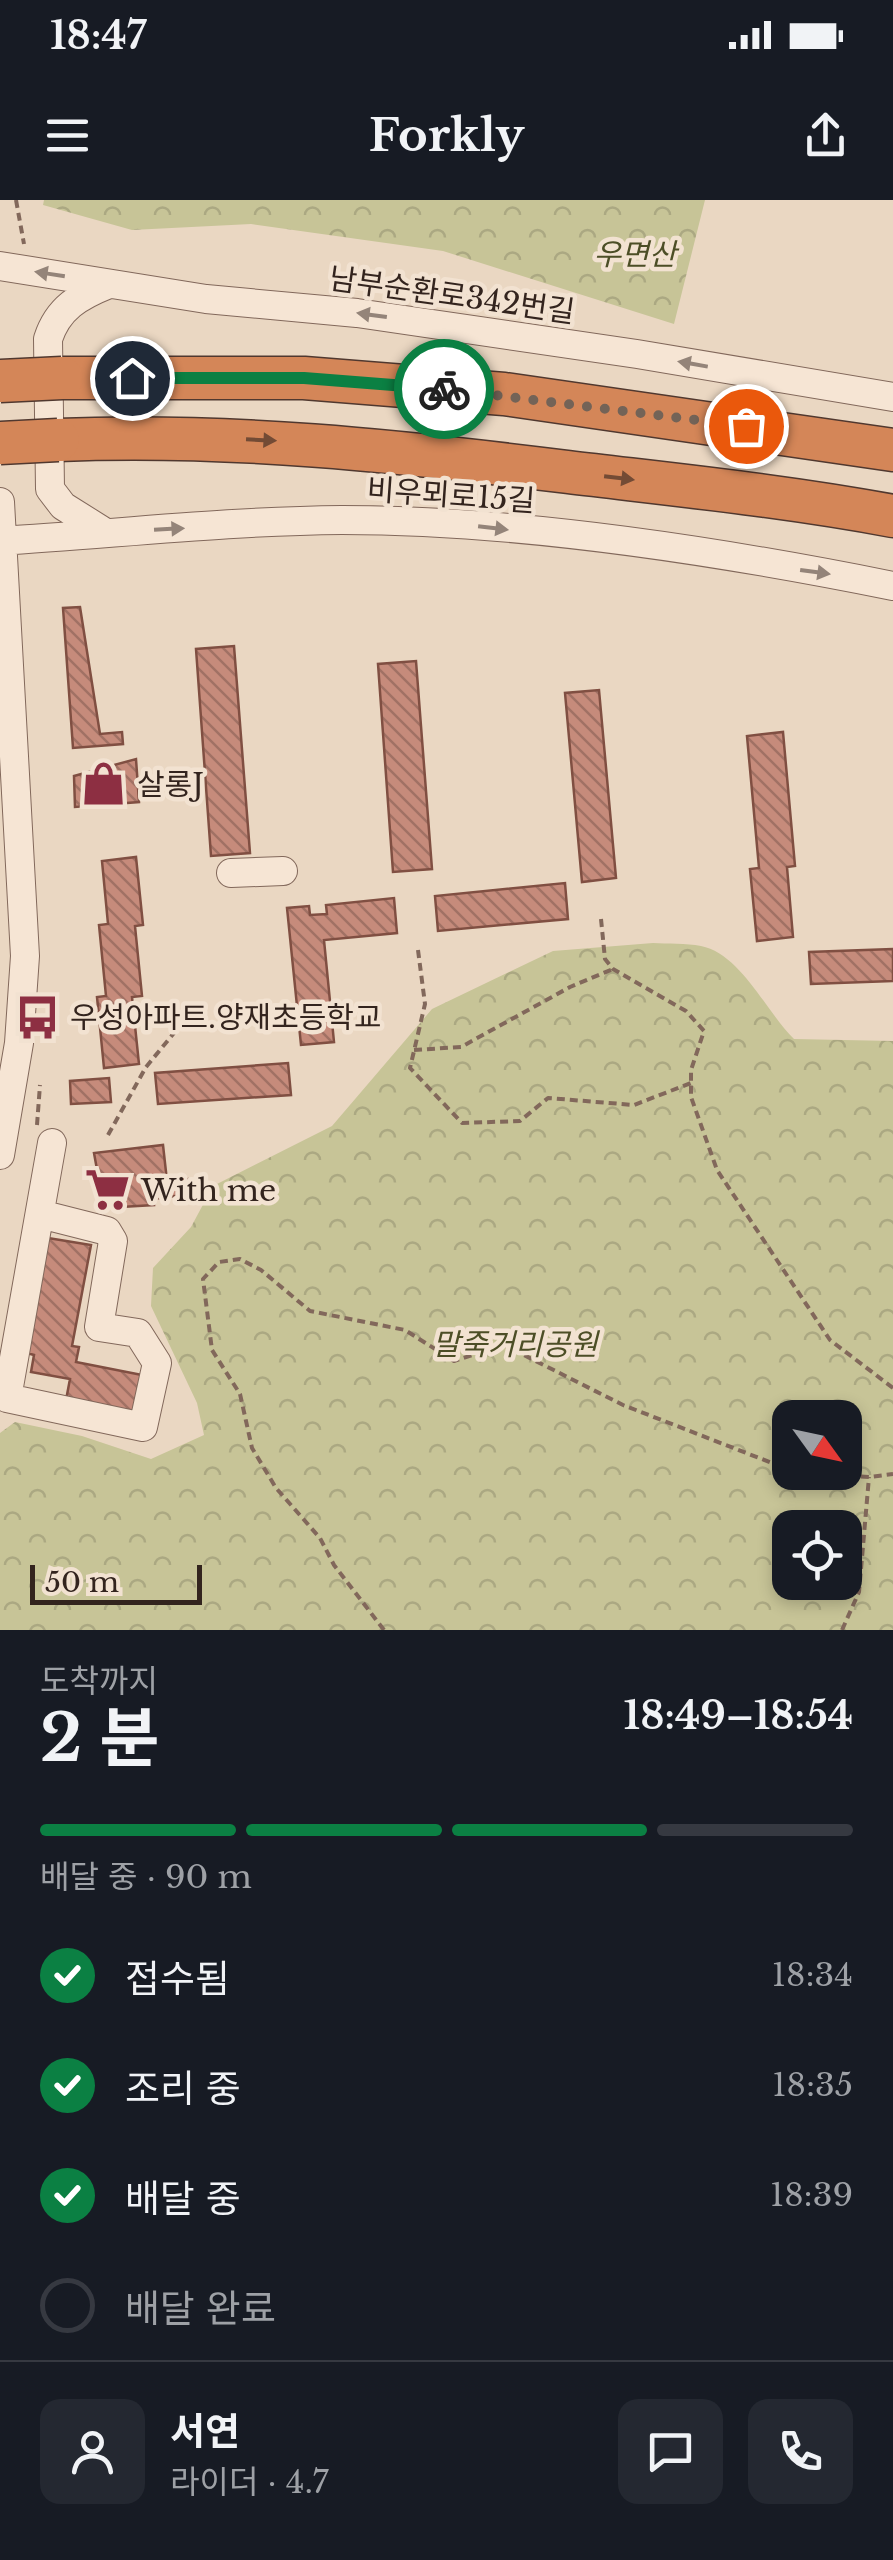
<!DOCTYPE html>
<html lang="ko">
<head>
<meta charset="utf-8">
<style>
	:root { --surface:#171b24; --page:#242831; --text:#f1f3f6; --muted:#9ea1a6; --line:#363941; --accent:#0b8043 }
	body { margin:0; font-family:"Libre Baskerville","Noto Sans KR",serif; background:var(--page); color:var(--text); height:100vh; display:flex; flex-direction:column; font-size:38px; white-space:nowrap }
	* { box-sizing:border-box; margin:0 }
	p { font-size:32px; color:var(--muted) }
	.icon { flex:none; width:55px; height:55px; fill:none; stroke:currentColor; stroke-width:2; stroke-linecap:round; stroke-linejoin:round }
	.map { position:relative; height:1430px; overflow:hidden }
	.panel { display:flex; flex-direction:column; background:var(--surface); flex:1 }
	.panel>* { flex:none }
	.needle { width:65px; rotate:123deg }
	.tools { position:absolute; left:772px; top:1200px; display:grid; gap:20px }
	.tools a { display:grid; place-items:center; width:90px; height:90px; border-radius:20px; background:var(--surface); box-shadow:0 5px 15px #0003; font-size:50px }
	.scale { position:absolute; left:30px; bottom:25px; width:172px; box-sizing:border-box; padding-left:10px; border:5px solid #33241e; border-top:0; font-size:28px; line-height:35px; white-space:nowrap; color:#33241e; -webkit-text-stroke:8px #f2e2d1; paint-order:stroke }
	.pin { position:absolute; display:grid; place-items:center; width:85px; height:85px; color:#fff; margin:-42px; border:5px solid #fff; border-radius:50%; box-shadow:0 2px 10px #0007 }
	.courier { position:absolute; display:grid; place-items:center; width:100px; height:100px; margin:-50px; border:8px solid #0b8043; border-radius:50%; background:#fff; color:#222; box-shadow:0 2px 12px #0007 }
	.overview em { font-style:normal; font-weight:700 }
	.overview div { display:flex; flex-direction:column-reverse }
	.overview { display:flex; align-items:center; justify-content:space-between; height:170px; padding:0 40px }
	h1 { font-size:65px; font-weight:700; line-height:75px }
	.bar { display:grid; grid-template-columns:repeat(4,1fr); gap:15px 10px; align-content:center; height:120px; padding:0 40px }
	.bar i { height:12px; border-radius:8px; background:var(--line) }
	.bar .selected { background:var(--accent) }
	.bar p { grid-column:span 4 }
	.line { display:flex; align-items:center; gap:25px; padding:0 40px; border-top:2px solid var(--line) }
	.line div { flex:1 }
	.round { display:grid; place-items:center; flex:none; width:105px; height:105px; border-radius:20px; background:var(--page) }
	ol { padding:0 40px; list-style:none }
	li { display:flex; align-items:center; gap:30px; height:110px }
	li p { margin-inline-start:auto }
	li .icon { padding:10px; border-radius:50%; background:var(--accent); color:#fff; stroke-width:4 }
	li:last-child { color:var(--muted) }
	li i { width:55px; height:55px; border:5px solid var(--line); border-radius:50% }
	.status { display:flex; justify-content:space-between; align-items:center; height:70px; padding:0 50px; background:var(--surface); direction:ltr }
	.status svg { height:28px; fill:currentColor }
	header { display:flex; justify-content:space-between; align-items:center; height:130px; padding:0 40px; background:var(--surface); font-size:45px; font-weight:700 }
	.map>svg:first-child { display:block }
	.forest { fill:url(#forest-crowns); fill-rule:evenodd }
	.building { fill:url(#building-back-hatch); stroke:#804f42; stroke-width:2.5 }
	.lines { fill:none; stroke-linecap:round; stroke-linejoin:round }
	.minor-casing { stroke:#82685b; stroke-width:30 }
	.highway-casing { stroke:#50382f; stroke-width:45 }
	.path { stroke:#82685b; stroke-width:4; stroke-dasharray:8 5; stroke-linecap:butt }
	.minor { stroke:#f6e5d4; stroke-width:28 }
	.highway { stroke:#d48658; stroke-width:42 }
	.highway-bridge-casing { stroke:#50382f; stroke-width:45; stroke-linecap:butt }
	.highway-bridge { stroke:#d48658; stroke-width:42 }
	.oneway { fill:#948479 }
	.oneway2 { fill:#734b35 }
	.done { stroke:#736357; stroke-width:10; stroke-dasharray:0 18 }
	.route { stroke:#0b8043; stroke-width:12 }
	.labels { text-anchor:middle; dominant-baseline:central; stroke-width:9; stroke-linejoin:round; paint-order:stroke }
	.park-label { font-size:30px; font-style:italic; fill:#4c4e26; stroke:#f2e2d1 }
	.street-label { font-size:30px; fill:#33241e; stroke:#f2e2d1 }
	.poi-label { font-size:30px; fill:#33241e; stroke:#f2e2d1; text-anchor:start }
</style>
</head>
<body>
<div class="status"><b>18:47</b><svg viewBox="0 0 49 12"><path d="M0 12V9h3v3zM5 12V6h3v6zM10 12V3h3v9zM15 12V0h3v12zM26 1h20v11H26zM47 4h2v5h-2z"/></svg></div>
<header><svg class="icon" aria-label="menu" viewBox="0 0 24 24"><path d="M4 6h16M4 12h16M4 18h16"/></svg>Forkly<svg class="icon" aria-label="share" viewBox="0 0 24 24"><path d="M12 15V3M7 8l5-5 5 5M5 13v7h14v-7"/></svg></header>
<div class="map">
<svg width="893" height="1430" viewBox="0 0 893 1430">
	<defs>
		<pattern id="forest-crowns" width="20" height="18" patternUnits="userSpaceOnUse" patternTransform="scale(2.5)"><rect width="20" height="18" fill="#c7c497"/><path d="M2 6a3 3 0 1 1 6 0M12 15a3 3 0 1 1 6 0" fill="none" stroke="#aba882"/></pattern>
		<pattern id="building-back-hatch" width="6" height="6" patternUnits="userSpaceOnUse" patternTransform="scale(2.5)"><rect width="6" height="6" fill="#c68b7b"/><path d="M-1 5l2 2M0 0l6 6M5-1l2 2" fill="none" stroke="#a17164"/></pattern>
	</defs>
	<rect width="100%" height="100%" fill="#ead7c2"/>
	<path class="forest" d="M44 0H705L674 124 443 51 251 24 132 30 43 5Z
		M653 743C668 744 686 743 701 746 741 754 767 813 794 839L893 841V1430H0V1233L15 1222 82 1236 151 1259 204 1235 197 1203 151 1106 153 1068 191 1027 213 986 332 926 432 809 553 751ZM790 1218H845V1272H790ZM790 1328H845V1382H790Z"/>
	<path class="building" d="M80 407 100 534 122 532 123 544 73 548 63 408Z
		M234 446 250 653 211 656 196 449Z
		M416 461 432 669 393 672 378 464Z
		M599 490 616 678 582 682 565 493Z
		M783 532 795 666 787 667 793 737 757 741 750 669 759 668 747 536Z
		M136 559 139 602 75 607 74 576Z
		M136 657 143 725 135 726 142 796 132 797 139 864 104 868 97 797 106 796 99 725 108 724 102 661Z
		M565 683 568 719 438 731 435 696Z
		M394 698 397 733 324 740 334 842 301 845 287 708 309 706 310 715 327 714 326 705Z
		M893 749V781L811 784 809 752Z
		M288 863 291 895 158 904 155 873Z
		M109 878 111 902 71 904 70 881Z
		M163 945 167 981 188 979 190 994 153 999 154 1005 104 1008 94 953Z
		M48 1038 91 1045 72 1146 79 1147 76 1162 142 1175 135 1213 66 1200 70 1179 31 1172 34 1155 27 1153Z"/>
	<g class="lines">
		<defs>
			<path id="minor" d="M0 66 206 99 357 113 637 154 893 197
				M0 302 25 756 19 843 0 955
				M106 333 63 306 50 289 48 139C58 108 79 96 109 84
				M0 341C114 334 228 321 342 320 519 320 719 351 893 386
				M231 673 283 671
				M40 1014 107 1031 113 1041 99 1127 138 1133 157 1163 143 1227 7 1198 52 943"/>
			<path id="highway" d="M62 178H304L504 194 893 250
				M58 240C230 233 398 251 568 272 676 285 786 296 893 316"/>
		</defs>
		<use href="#minor" class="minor-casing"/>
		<use href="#highway" class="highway-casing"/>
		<path class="path" d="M16 0 24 44
			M601 719 605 759 613 769 686 811 704 831 691 870V897L717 970 830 1140 893 1188
			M418 750 425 804 410 868 462 923 520 921 548 898 634 905 691 883
			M414 850 461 847 570 787 613 769
			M37 925 40 885
			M108 935 146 867 174 833
			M796 1272 869 1277 893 1274
			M384 1430 334 1365 320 1338 276 1288 252 1248 240 1194 212 1150 203 1079 219 1062 240 1059 261 1070 310 1111 405 1130 454 1161 504 1145 623 1205 790 1270
			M842 1430 859 1392 869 1277"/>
		<use href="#minor" class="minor"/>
		<use href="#highway" class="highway"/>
		<defs>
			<path id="highway-bridge" d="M0 181 62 178
				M0 243 58 240"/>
		</defs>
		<use href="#highway-bridge" class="highway-bridge-casing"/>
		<use href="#highway-bridge" class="highway-bridge"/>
	</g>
	<defs><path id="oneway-solid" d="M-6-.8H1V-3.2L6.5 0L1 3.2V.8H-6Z" transform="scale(2.5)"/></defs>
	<g class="oneway">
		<use href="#oneway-solid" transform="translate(50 74) rotate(-171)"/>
		<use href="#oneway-solid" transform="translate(372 115) rotate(-172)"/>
		<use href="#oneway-solid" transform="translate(693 164) rotate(-170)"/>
		<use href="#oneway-solid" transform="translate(493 328) rotate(7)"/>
		<use href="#oneway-solid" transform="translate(169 329) rotate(-3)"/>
		<use href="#oneway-solid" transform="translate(815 372) rotate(8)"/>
	</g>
	<g class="oneway2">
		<use href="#oneway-solid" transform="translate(261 240) rotate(3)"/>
		<use href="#oneway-solid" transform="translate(619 278) rotate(7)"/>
	</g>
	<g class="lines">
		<path class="done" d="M444 189 746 226"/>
		<path class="route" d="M132 178H304L444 189"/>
	</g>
	<defs>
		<symbol id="shop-bare" viewBox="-9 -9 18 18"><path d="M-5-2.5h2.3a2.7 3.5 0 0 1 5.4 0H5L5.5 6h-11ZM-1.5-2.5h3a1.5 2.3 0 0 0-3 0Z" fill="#8d2f42" stroke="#f2e2d1" stroke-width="2.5" paint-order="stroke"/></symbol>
		<symbol id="bus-bare" viewBox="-9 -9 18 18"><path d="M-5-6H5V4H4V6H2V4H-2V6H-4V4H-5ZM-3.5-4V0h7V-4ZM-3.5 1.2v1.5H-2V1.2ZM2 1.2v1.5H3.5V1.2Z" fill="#8d2f42" stroke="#f2e2d1" stroke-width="2.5" paint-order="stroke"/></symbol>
		<symbol id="supermarket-bare" viewBox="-9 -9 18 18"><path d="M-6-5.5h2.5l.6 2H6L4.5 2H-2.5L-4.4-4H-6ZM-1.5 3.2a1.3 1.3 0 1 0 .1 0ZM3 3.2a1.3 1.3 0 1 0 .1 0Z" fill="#8d2f42" stroke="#f2e2d1" stroke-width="2.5" paint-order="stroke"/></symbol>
	</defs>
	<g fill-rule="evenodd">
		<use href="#shop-bare" x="72" y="552" width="63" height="63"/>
		<use href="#bus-bare" x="6" y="786" width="63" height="63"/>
		<use href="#supermarket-bare" x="76" y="958" width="63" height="63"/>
	</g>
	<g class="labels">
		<g class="park-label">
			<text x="635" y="54">우면산</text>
			<text x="515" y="1144">말죽거리공원</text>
		</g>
		<g class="street-label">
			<text transform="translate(452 95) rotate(8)">남부순환로342번길</text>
			<text transform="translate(451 295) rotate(4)">비우뫼로15길</text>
		</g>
		<g class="poi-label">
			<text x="137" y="584">살롱J</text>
			<text x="70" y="817">우성아파트.양재초등학교</text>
			<text x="141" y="990">With me</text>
		</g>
	</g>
</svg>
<div class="tools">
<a><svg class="needle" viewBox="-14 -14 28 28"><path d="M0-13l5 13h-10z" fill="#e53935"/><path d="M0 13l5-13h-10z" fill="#9ea1a6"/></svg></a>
<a><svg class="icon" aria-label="locate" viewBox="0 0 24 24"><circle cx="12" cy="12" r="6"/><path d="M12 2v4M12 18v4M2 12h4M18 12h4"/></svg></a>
</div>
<div class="scale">50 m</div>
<div class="pin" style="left:746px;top:226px;background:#ea580c"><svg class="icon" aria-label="bag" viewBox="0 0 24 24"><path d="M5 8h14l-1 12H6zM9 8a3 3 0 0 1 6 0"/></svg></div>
<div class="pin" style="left:132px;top:178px;background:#1f2937"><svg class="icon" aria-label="home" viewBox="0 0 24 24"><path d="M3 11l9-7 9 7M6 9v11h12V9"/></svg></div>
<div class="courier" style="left:444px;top:189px"><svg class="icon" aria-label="bike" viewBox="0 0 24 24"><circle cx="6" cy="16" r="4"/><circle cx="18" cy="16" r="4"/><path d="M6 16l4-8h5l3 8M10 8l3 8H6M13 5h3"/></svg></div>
</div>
<section class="panel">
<div class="overview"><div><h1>2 분</h1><p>도착까지</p></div><em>18:49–18:54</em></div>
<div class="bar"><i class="selected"></i><i class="selected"></i><i class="selected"></i><i></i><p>배달 중 · 90 m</p></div>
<ol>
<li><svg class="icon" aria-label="check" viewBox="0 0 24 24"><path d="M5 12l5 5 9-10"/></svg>접수됨<p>18:34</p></li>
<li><svg class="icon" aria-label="check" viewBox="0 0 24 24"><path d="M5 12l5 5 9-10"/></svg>조리 중<p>18:35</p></li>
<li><svg class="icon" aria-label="check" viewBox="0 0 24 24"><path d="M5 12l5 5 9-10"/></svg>배달 중<p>18:39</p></li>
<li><i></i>배달 완료</li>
</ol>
<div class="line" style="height:180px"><a class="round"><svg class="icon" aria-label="person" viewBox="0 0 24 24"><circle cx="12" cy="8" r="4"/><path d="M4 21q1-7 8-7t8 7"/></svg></a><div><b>서연</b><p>라이더 · 4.7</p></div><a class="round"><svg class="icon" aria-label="chat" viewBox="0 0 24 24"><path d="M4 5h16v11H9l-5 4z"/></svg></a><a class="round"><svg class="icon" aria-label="phone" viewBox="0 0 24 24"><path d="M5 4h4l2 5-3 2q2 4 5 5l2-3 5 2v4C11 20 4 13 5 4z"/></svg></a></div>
</section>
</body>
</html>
